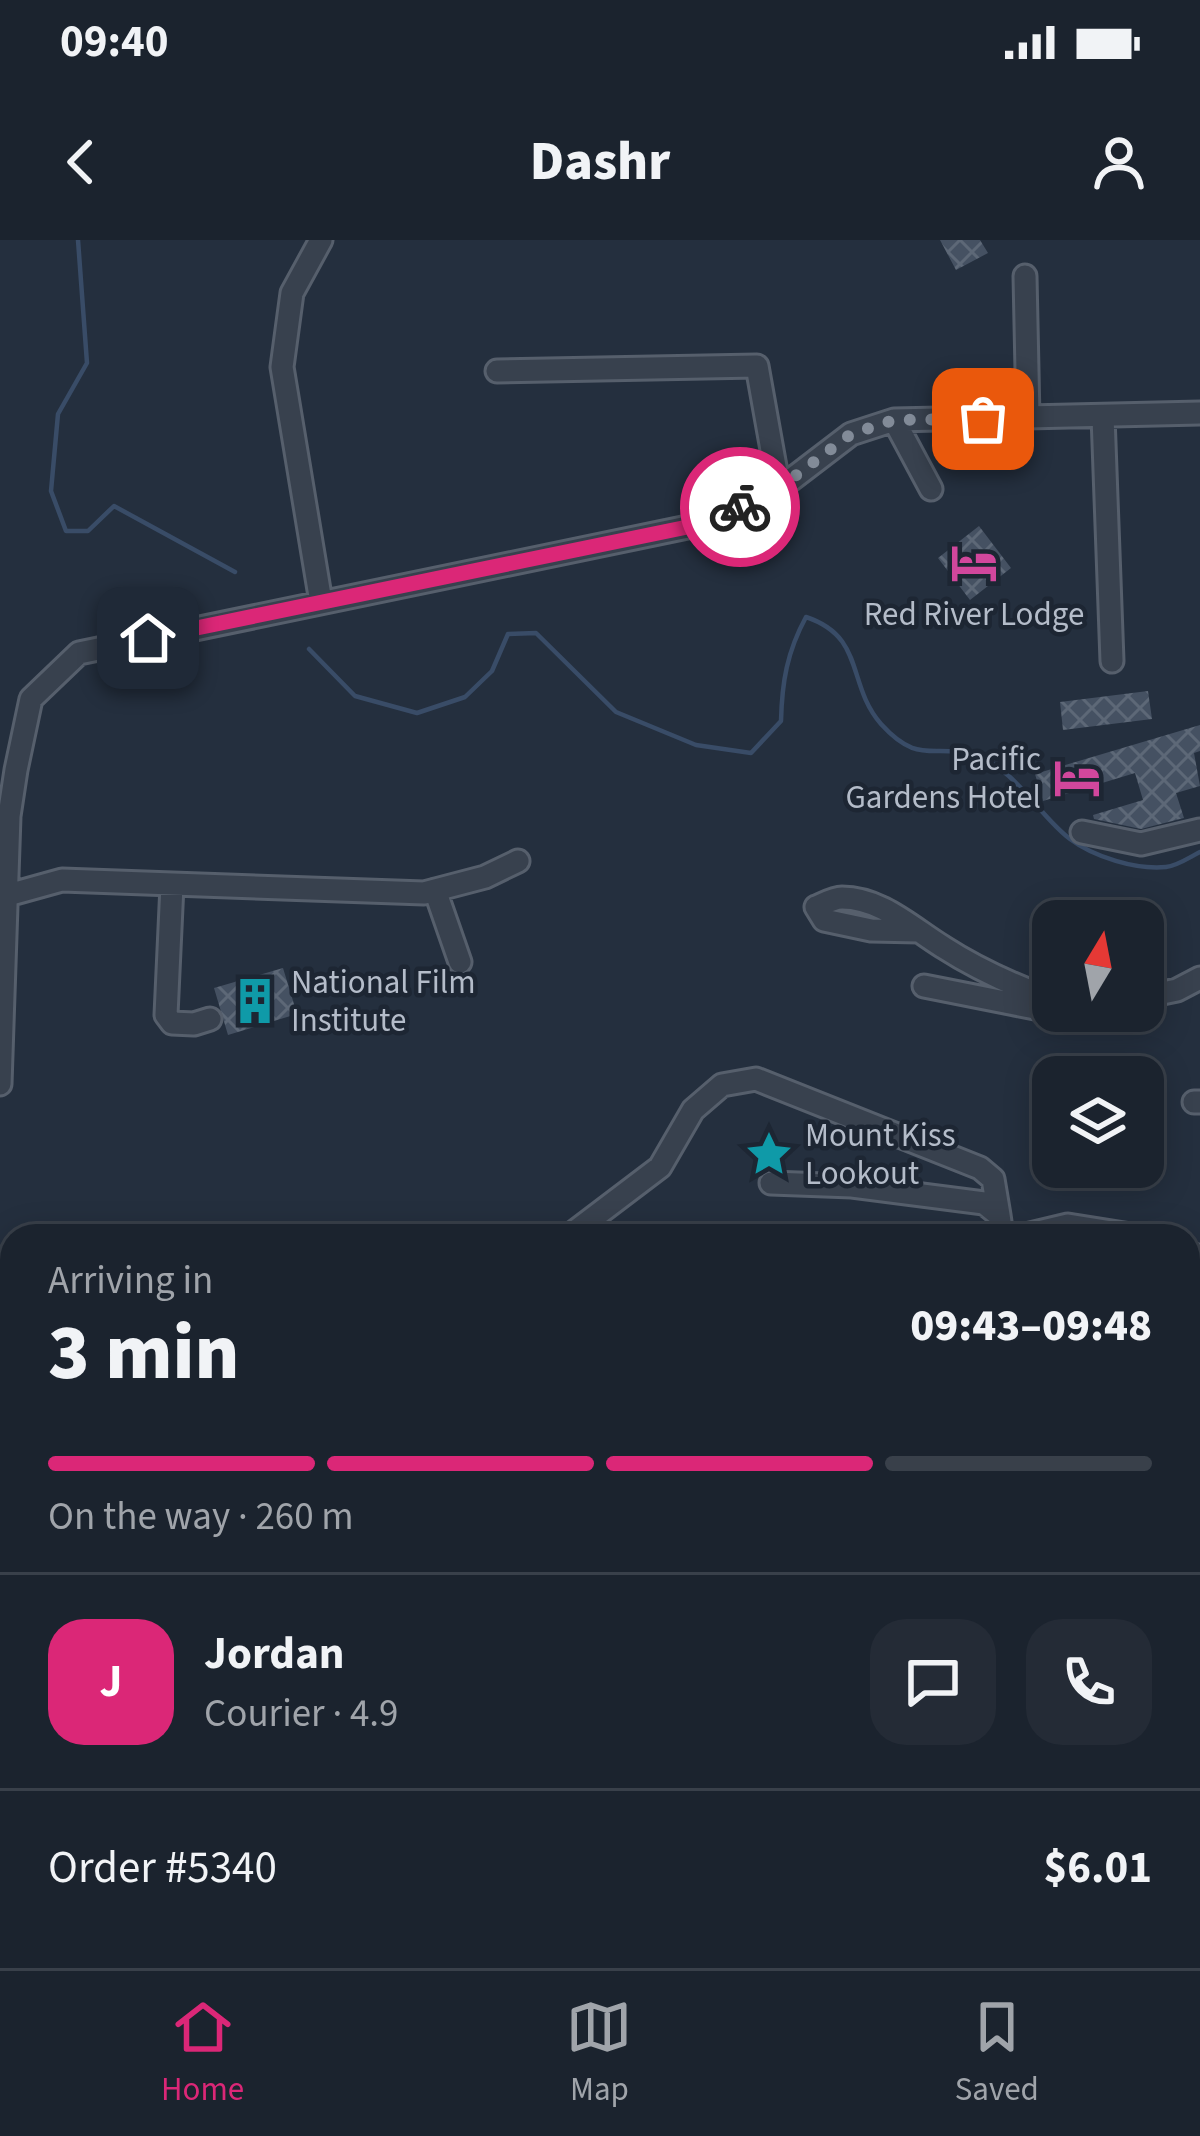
<!DOCTYPE html>
<html lang="en">
<head>
<meta charset="utf-8">
<style>
	:root { --surface:#1b232e; --page:#242b36; --text:#f1f3f6; --muted:#a0a4aa; --line:#39404a; --accent:#db2777 }
	body { margin:0; font-family:"Source Sans 3",sans-serif; background:var(--page); color:var(--text); height:100vh; display:flex; flex-direction:column; font-size:45px; white-space:nowrap }
	* { box-sizing:border-box; margin:0 }
	p { font-size:39px; color:var(--muted) }
	.icon { flex:none; width:66px; height:66px; fill:none; stroke:currentColor; stroke-width:2; stroke-linecap:round; stroke-linejoin:round }
	.map { position:relative; flex:1; overflow:hidden }
	.details { position:absolute; left:0px; top:984px; width:1200px; height:744px; display:flex; flex-direction:column; background:var(--surface); border-radius:36px 36px 0 0; box-shadow:0 6px 30px #0003,0 0 0 3px var(--line) }
	.details>* { flex:none }
	.needle { width:78px; rotate:10deg }
	.buttons { position:absolute; left:1032px; top:660px; display:grid; gap:24px }
	.buttons a { display:grid; place-items:center; width:132px; height:132px; border-radius:24px; background:var(--surface); box-shadow:0 6px 30px #0003,0 0 0 3px var(--line); font-size:60px }
	.pin { position:absolute; display:grid; place-items:center; width:102px; height:102px; color:#fff; margin:-51px; border-radius:24px; box-shadow:0 6px 18px #0006 }
	.courier { position:absolute; display:grid; place-items:center; width:120px; height:120px; margin:-60px; border:9px solid #db2777; border-radius:50%; background:#fff; color:#222; box-shadow:0 3px 15px #0007 }
	.overview em { font-style:normal; font-weight:800 }
	.overview div { display:flex; flex-direction:column-reverse }
	.overview { display:flex; align-items:center; justify-content:space-between; height:204px; padding:0 48px }
	h1 { font-size:78px; font-weight:800; line-height:90px }
	.bar { display:grid; grid-template-columns:repeat(4,1fr); gap:18px 12px; align-content:center; height:144px; padding:0 48px }
	.bar i { height:15px; border-radius:9px; background:var(--line) }
	.bar .active { background:var(--accent) }
	.bar p { grid-column:span 4 }
	.line { display:flex; align-items:center; gap:30px; padding:0 48px; border-top:3px solid var(--line) }
	.line div { flex:1 }
	.round { display:grid; place-items:center; flex:none; width:126px; height:126px; border-radius:36px; background:var(--page) }
	.status { display:flex; justify-content:space-between; align-items:center; height:84px; padding:0 60px; background:var(--surface); direction:ltr }
	.status svg { height:33px; fill:currentColor }
	header { display:flex; justify-content:space-between; align-items:center; height:156px; padding:0 48px; background:var(--surface); font-size:54px; font-weight:800 }
	.tabs { display:flex; justify-content:space-around; align-items:center; height:168px; border-top:3px solid var(--line); background:var(--surface); font-size:33px; color:var(--muted) }
	.tabs a { display:grid; justify-items:center; gap:6px }
	.tabs .active { color:var(--accent) }
	.map>svg:first-child { display:block }
	.lines { fill:none; stroke-linecap:round; stroke-linejoin:round }
	.stream { stroke:#394c67; stroke-width:4.5 }
	.building { fill:url(#building-cross-hatch) }
	.minor-casing { stroke:#565f6c; stroke-width:27 }
	.minor { stroke:#38414e; stroke-width:21 }
	.done { stroke:#828b98; stroke-width:12; stroke-dasharray:0 21.6 }
	.route { stroke:#db2777; stroke-width:15 }
	.labels { text-anchor:middle; dominant-baseline:central; stroke-width:9; stroke-linejoin:round; paint-order:stroke }
	.poi-label { font-size:33px; fill:#b4bcc9; stroke:#1d2633; text-anchor:start }
</style>
</head>
<body>
<div class="status"><b>09:40</b><svg viewBox="0 0 49 12"><path d="M0 12V9h3v3zM5 12V6h3v6zM10 12V3h3v9zM15 12V0h3v12zM26 1h20v11H26zM47 4h2v5h-2z"/></svg></div>
<header><svg class="icon" aria-label="back" viewBox="0 0 24 24"><path d="M15 5l-7 7 7 7"/></svg>Dashr<svg class="icon" aria-label="person" viewBox="0 0 24 24"><circle cx="12" cy="8" r="4"/><path d="M4 21q1-7 8-7t8 7"/></svg></header>
<div class="map">
<svg width="1200" height="1728" viewBox="0 0 1200 1728">
	<defs>
		<pattern id="building-cross-hatch" width="8" height="8" patternUnits="userSpaceOnUse" patternTransform="scale(3)"><rect width="8" height="8" fill="#455162"/><path d="M0 0l8 8M0 8l8-8" fill="none" stroke="#5d6877"/></pattern>
	</defs>
	<rect width="100%" height="100%" fill="#242f3e"/>
	<g class="lines">
		<path class="stream" d="M78 0 87 123 58 174 51 251 66 291H88L114 266 235 332
			M309 409 355 456 417 473 465 457 492 431 508 394 536 393 616 472 696 505 751 513 781 481C782 442 787 412 806 377 866 397 846 444 881 484 919 526 933 503 973 515 1016 528 1037 574 1070 599 1094 617 1136 630 1166 627 1177 626 1190 617 1200 612"/>
	</g>
	<path class="building" d="M940 0H980L988 13 956 30Z
		M979 286 1011 328 970 360 938 318Z
		M1148 451 1152 479 1063 490 1060 462Z
		M1200 485V511L1194 513 1200 546 1176 553 1184 578 1141 589 1094 579 1093 575 1143 560 1135 533 1043 561 1035 534Z
		M283 728 297 774 228 795 214 748Z"/>
	<g class="lines">
		<defs>
			<path id="minor" d="M1025 36 1028 178
				M497 131 757 126 779 249
				M1103 176 1112 421
				M894 180 931 249
				M321 362 282 127 292 53 321 0
				M1082 592 1141 604 1200 590
				M172 645 166 775 172 783 194 784 210 779
				M435 650 460 722
				M8 655 62 640 424 653 485 637 518 621
				M919 691 871 690 824 680 816 667C823 664 834 658 842 658 881 658 912 688 943 707 977 729 1015 746 1053 760
				M924 746 1035 768H1053
				M1143 757 1177 750 1200 738
				M0 844 9 576 16 530 31 459 79 413 702 284 779 249 851 194 894 180 1200 173
				M1194 862H1200
				M771 943 852 946 984 963 999 975 1002 996
				M569 996 660 927 693 870 722 845 756 839 980 928 993 939 999 975
				M1022 996 1068 985 1137 996
				M1188 1013 1200 1017
				M1188 1245 1200 1248
				M0 1327 12 1325
				M0 1442 12 1440
				M1188 1482 1198 1436
				M0 1706 12 1707
				M110 1716 249 1728
				M414 1728 420 1716
				M666 1728 667 1716
				M792 1728 798 1716"/>
		</defs>
		<use href="#minor" class="minor-casing"/>
		<use href="#minor" class="minor"/>
	</g>
	<g class="lines">
		<path class="done" d="M740 267 779 248 851 194 894 180 983 179"/>
		<path class="route" d="M148 398 702 284 740 267"/>
	</g>
	<defs>
		<symbol id="hotel-bare" viewBox="-9 -9 18 18"><path d="M-6-4.5h1.5V1H6V5H4.5V3h-9V5H-6ZM-4 0a1.8 1.8 0 1 1 3.6 0ZM.5 0V-2.5h3Q6-2.5 6 0Z" fill="#d1479c" stroke="#1d2633" stroke-width="2.5" paint-order="stroke"/></symbol>
		<symbol id="building-bare" viewBox="-9 -9 18 18"><path d="M-4-6H4V6H1V3H-1V6H-4ZM-2.5-4.3h1.7v1.8h-1.7ZM.8-4.3h1.7v1.8H.8ZM-2.5-1h1.7V.8h-1.7ZM.8-1h1.7V.8H.8Z" fill="#0f9aa8" stroke="#1d2633" stroke-width="2.5" paint-order="stroke"/></symbol>
		<symbol id="sight-bare" viewBox="-9 -9 18 18"><path d="M0-6L1.8-2.2L6-1.7L2.9 1.2L3.7 5.4L0 3.3L-3.7 5.4L-2.9 1.2L-6-1.7L-1.8-2.2Z" fill="#0f9aa8" stroke="#1d2633" stroke-width="2.5" paint-order="stroke"/></symbol>
	</defs>
	<g fill-rule="evenodd">
		<use href="#hotel-bare" x="941" y="290" width="66" height="66"/>
		<use href="#hotel-bare" x="1044" y="505" width="66" height="66"/>
		<use href="#building-bare" x="222" y="728" width="66" height="66"/>
		<use href="#sight-bare" x="736" y="881" width="66" height="66"/>
	</g>
	<g class="labels">
		<g class="poi-label">
			<text x="974" y="374" text-anchor="middle">Red River Lodge</text>
			<text x="1041" y="519" text-anchor="end">Pacific<tspan x="1041" dy="38">Gardens Hotel</tspan></text>
			<text x="291" y="742">National Film<tspan x="291" dy="38">Institute</tspan></text>
			<text x="805" y="895">Mount Kiss<tspan x="805" dy="38">Lookout</tspan></text>
		</g>
	</g>
</svg>
<div class="buttons">
<a><svg class="needle" viewBox="-14 -14 28 28"><path d="M0-13l5 13h-10z" fill="#e53935"/><path d="M0 13l5-13h-10z" fill="#a0a4aa"/></svg></a>
<a><svg class="icon" aria-label="layers" viewBox="0 0 24 24"><path d="M12 4l9 5-9 5-9-5zM3 14l9 5 9-5"/></svg></a>
</div>
<div class="pin" style="left:983px;top:179px;background:#ea580c"><svg class="icon" aria-label="bag" viewBox="0 0 24 24"><path d="M5 8h14l-1 12H6zM9 8a3 3 0 0 1 6 0"/></svg></div>
<div class="pin" style="left:148px;top:398px;background:#1f2937"><svg class="icon" aria-label="home" viewBox="0 0 24 24"><path d="M3 11l9-7 9 7M6 9v11h12V9"/></svg></div>
<div class="courier" style="left:740px;top:267px"><svg class="icon" aria-label="bike" viewBox="0 0 24 24"><circle cx="6" cy="16" r="4"/><circle cx="18" cy="16" r="4"/><path d="M6 16l4-8h5l3 8M10 8l3 8H6M13 5h3"/></svg></div>
<section class="details">
<div class="overview"><div><h1>3 min</h1><p>Arriving in</p></div><em>09:43–09:48</em></div>
<div class="bar"><i class="active"></i><i class="active"></i><i class="active"></i><i></i><p>On the way · 260 m</p></div>
<div class="line" style="height:216px"><b class="round" style="background:var(--accent);color:#fff">J</b><div><b>Jordan</b><p>Courier · 4.9</p></div><a class="round"><svg class="icon" aria-label="chat" viewBox="0 0 24 24"><path d="M4 5h16v11H9l-5 4z"/></svg></a><a class="round"><svg class="icon" aria-label="phone" viewBox="0 0 24 24"><path d="M5 4h4l2 5-3 2q2 4 5 5l2-3 5 2v4C11 20 4 13 5 4z"/></svg></a></div>
<div class="line" style="height:156px"><div>Order #5340</div><b>$6.01</b></div>
</section>
</div>
<nav class="tabs">
<a class="active"><svg class="icon" aria-label="home" viewBox="0 0 24 24"><path d="M3 11l9-7 9 7M6 9v11h12V9"/></svg>Home</a>
<a><svg class="icon" aria-label="map" viewBox="0 0 24 24"><path d="M3 6l6-2 6 2 6-2v14l-6 2-6-2-6 2zM9 4v14M15 6v14"/></svg>Map</a>
<a><svg class="icon" aria-label="saved" viewBox="0 0 24 24"><path d="M7 4h10v16l-5-4-5 4z"/></svg>Saved</a>
</nav>
</body>
</html>
